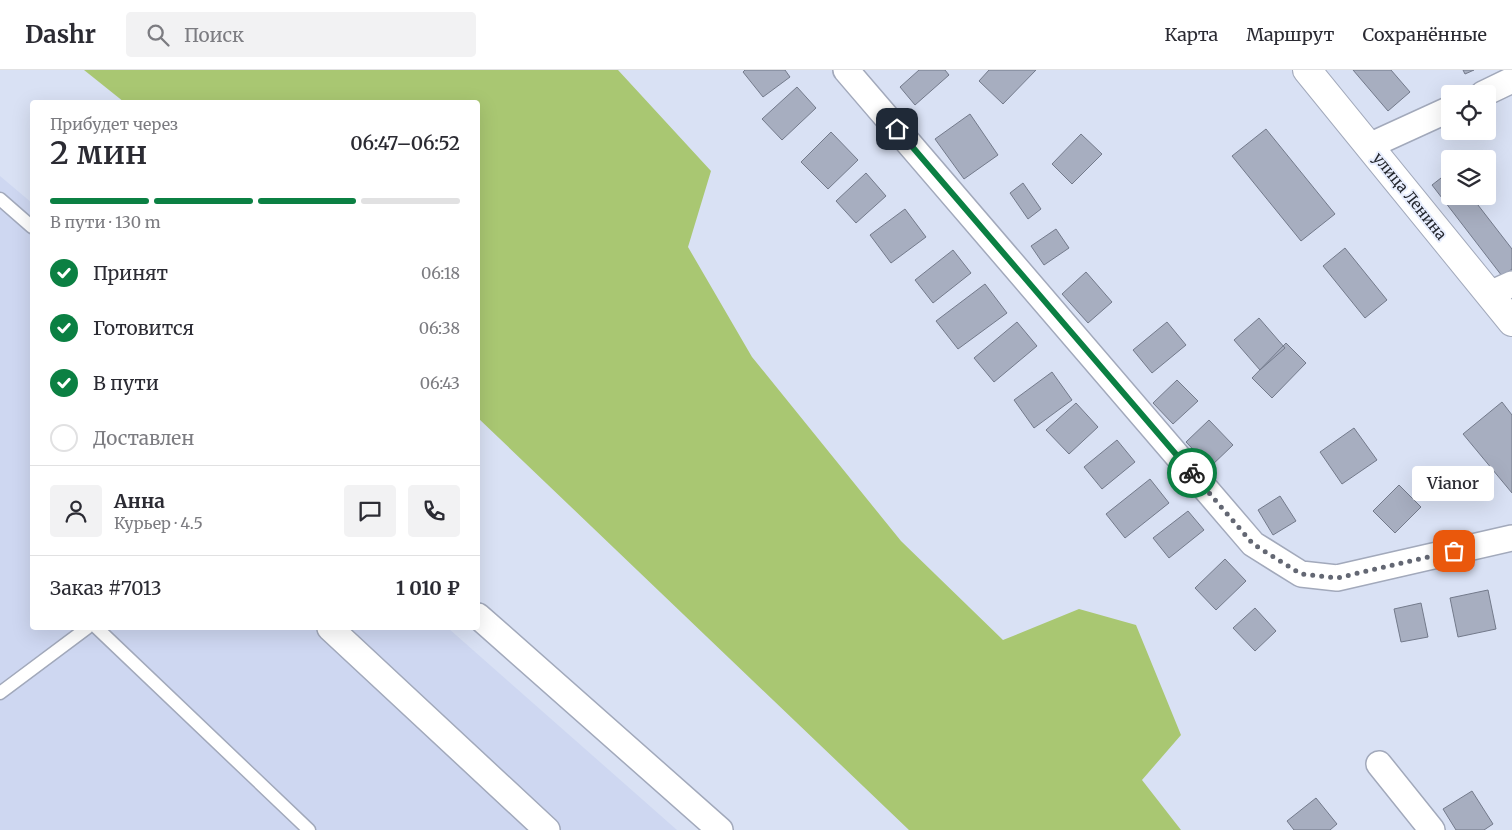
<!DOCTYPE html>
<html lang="ru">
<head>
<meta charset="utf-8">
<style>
	:root { --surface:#fff; --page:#f2f2f3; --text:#2b2b33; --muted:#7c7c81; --line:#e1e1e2; --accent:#0b8043 }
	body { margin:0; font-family:Merriweather,serif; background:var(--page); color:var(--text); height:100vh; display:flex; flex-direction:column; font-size:19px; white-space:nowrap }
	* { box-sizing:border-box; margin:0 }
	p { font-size:16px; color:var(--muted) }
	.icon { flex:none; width:28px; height:28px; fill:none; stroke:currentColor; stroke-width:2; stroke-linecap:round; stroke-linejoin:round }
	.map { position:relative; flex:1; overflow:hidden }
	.sheet { position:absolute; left:30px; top:30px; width:450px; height:530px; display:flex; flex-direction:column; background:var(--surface); border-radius:5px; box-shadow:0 5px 20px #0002 }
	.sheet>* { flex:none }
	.fabs { position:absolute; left:1441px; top:15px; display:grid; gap:10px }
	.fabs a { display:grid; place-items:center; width:55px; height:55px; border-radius:5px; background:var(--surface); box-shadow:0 5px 20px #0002; font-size:25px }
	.pin { position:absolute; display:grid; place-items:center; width:42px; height:42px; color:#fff; margin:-21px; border-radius:10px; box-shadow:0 2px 8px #0006 }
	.courier { position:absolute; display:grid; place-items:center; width:50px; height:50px; margin:-25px; border:4px solid #0b8043; border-radius:50%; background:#fff; color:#222; box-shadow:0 1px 6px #0007 }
	.bubble { position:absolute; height:35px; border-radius:5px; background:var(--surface); box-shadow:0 5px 20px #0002; font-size:16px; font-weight:600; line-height:35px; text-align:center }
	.head em { font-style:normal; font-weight:600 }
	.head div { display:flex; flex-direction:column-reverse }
	.head { display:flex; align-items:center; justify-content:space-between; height:85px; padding:0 20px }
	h1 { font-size:32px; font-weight:600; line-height:38px }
	.bar { display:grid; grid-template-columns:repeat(4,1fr); gap:8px 5px; align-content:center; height:60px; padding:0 20px }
	.bar i { height:6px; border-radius:4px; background:var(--line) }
	.bar .active { background:var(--accent) }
	.bar p { grid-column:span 4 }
	.line { display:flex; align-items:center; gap:12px; padding:0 20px; border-top:1px solid var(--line) }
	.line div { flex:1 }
	.round { display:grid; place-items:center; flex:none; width:52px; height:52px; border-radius:5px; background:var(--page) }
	ol { padding:0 20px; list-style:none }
	li { display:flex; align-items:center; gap:15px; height:55px }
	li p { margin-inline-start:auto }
	li .icon { padding:5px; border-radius:50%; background:var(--accent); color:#fff; stroke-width:4 }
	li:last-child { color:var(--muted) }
	li i { width:28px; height:28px; border:2px solid var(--line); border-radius:50% }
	header { display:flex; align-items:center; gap:30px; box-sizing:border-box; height:70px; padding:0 25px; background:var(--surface); border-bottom:1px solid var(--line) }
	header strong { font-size:24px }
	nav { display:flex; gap:28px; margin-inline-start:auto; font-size:18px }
	.search { width:350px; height:45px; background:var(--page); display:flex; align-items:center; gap:12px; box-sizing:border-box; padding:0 18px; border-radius:5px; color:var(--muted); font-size:19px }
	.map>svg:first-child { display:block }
	.built { fill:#ced7f1 }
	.green { fill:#a9c772 }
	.building { fill:#a7aec0; stroke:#737a8b }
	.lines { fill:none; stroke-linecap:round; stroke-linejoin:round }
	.service-casing { stroke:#a2a9bb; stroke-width:15 }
	.minor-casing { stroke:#a2a9bb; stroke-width:28 }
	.primary-casing { stroke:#a2a9bb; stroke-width:30 }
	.service { stroke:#fff; stroke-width:12 }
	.minor { stroke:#fff; stroke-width:25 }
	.primary { stroke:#fff; stroke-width:28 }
	.done { stroke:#636773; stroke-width:5; stroke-dasharray:0 9 }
	.route { stroke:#0b8043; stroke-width:6 }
	.labels { text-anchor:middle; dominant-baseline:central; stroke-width:4; stroke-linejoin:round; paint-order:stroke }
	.street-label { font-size:15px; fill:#23262d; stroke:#e8eefe }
</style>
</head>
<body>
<header>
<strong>Dashr</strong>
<div class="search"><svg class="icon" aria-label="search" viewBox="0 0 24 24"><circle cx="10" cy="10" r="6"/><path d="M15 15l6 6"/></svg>Поиск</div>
<nav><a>Карта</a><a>Маршрут</a><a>Сохранённые</a></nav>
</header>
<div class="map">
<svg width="1512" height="760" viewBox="0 0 1512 760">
	<rect width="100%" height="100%" fill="#d9e1f4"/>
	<path class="built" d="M0 106 32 133V558H448L677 760H0Z"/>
	<path class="green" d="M84 0H618L711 101 688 177 752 287 901 471 1003 570 1079 539 1136 555 1181 665 1142 710 1181 760H909L478 348V32H124Z"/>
	<path class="building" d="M745 0H785L790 7 763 27 743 2Z
		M919 0H945L949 5 915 35 900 17Z
		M989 0H1036L1003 34 979 11Z
		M1353 0H1391L1410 22 1388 41Z
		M1463 0H1474L1465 4Z
		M797 17 816 38 782 70 762 49Z
		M970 44 998 85 964 109 935 69Z
		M1266 59 1335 144 1301 171 1232 86Z
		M831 62 858 90 828 119 801 92Z
		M1081 64 1102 84 1072 114 1052 94Z
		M1450 101V126H1471L1512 179V199L1502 206 1432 115Z
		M866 103 886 126 856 153 836 131Z
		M1023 113 1041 139 1028 149 1010 123Z
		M905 139 926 167 891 193 870 165Z
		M1056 159 1069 178 1044 195 1031 176Z
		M1345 178 1387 230 1365 248 1323 196Z
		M953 180 971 203 933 233 915 210Z
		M1086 202 1112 232 1088 253 1062 224Z
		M985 214 1007 243 958 279 936 251Z
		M1259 248 1285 278 1260 300 1234 270Z
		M1017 252 1037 276 994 312 974 288Z
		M1167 252 1186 275 1152 303 1133 280Z
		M1286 273 1306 293 1272 328 1252 308Z
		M1052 302 1072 330 1034 358 1014 330Z
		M1177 310 1198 331 1173 354 1153 333Z
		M1502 332 1512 345V423L1463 364Z
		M1076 333 1098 357 1069 384 1046 360Z
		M1209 350 1233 375 1210 397 1186 372Z
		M1354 358 1377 390 1342 414 1320 382Z
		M1117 370 1135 392 1102 419 1084 397Z
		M1150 409 1169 433 1125 468 1106 444Z
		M1399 415 1421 437 1395 463 1373 441Z
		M1280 426 1296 451 1273 465 1258 440Z
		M1188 441 1204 460 1169 488 1153 468Z
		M1225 489 1246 511 1216 540 1195 518Z
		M1488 520 1496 559 1458 567 1450 528Z
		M1421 533 1428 567 1401 572 1394 539Z
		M1255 538 1276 561 1255 581 1233 558Z
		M1472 721 1493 754 1484 760H1456L1443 739Z
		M1316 728 1337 754 1330 760H1294L1287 751Z"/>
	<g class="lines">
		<defs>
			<path id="service" d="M0 129 32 157
				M97 558 309 760
				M0 623 87 558"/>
			<path id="minor" d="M846 0 1253 474 1301 504 1337 508 1512 468
				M1483 24 1512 10
				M1369 76 1450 39
				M1490 224 1512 214
				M478 546 720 760
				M330 558 547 760
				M1379 694 1432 760"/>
			<path id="primary" d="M1307 0 1512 252"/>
		</defs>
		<use href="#service" class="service-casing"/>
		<use href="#minor" class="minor-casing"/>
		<use href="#primary" class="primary-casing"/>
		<use href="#service" class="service"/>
		<use href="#minor" class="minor"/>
		<use href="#primary" class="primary"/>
	</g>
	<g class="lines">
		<path class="done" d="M1192 403 1253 474 1301 504 1337 508 1454 481"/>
		<path class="route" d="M897 59 1192 403"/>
	</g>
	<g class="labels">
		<g class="street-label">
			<text transform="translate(1410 126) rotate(51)">улица Ленина</text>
		</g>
	</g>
</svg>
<div class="fabs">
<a><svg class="icon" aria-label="locate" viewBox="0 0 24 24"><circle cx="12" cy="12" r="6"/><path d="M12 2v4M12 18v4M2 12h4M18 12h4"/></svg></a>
<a><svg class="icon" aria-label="layers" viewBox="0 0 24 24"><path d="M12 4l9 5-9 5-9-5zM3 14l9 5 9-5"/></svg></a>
</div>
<div class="pin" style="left:1454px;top:481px;background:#ea580c"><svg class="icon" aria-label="bag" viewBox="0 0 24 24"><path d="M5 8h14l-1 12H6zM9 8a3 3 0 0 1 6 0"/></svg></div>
<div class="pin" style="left:897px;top:59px;background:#1f2937"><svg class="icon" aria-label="home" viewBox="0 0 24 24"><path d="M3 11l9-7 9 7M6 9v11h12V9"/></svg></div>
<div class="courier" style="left:1192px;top:403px"><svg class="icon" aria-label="bike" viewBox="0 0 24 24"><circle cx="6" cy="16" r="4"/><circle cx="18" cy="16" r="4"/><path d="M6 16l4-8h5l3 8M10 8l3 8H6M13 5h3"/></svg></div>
<div class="bubble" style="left:1412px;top:396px;width:82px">Vianor</div>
<section class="sheet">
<div class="head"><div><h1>2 мин</h1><p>Прибудет через</p></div><em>06:47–06:52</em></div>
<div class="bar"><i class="active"></i><i class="active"></i><i class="active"></i><i></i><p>В пути · 130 m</p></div>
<ol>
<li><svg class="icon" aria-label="check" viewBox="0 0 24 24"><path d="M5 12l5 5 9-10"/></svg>Принят<p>06:18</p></li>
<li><svg class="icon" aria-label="check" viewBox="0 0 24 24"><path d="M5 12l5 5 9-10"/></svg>Готовится<p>06:38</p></li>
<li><svg class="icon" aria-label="check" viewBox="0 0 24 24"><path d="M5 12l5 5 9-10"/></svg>В пути<p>06:43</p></li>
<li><i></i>Доставлен</li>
</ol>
<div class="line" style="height:90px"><a class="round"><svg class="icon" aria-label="person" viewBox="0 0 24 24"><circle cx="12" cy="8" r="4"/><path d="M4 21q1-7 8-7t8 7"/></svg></a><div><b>Анна</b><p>Курьер · 4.5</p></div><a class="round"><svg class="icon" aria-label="chat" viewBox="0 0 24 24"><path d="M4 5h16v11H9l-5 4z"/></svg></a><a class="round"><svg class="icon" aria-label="phone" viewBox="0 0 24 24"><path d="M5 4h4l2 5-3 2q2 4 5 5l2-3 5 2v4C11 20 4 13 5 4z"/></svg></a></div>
<div class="line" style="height:65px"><div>Заказ #7013</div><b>1 010 ₽</b></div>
</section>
</div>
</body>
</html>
